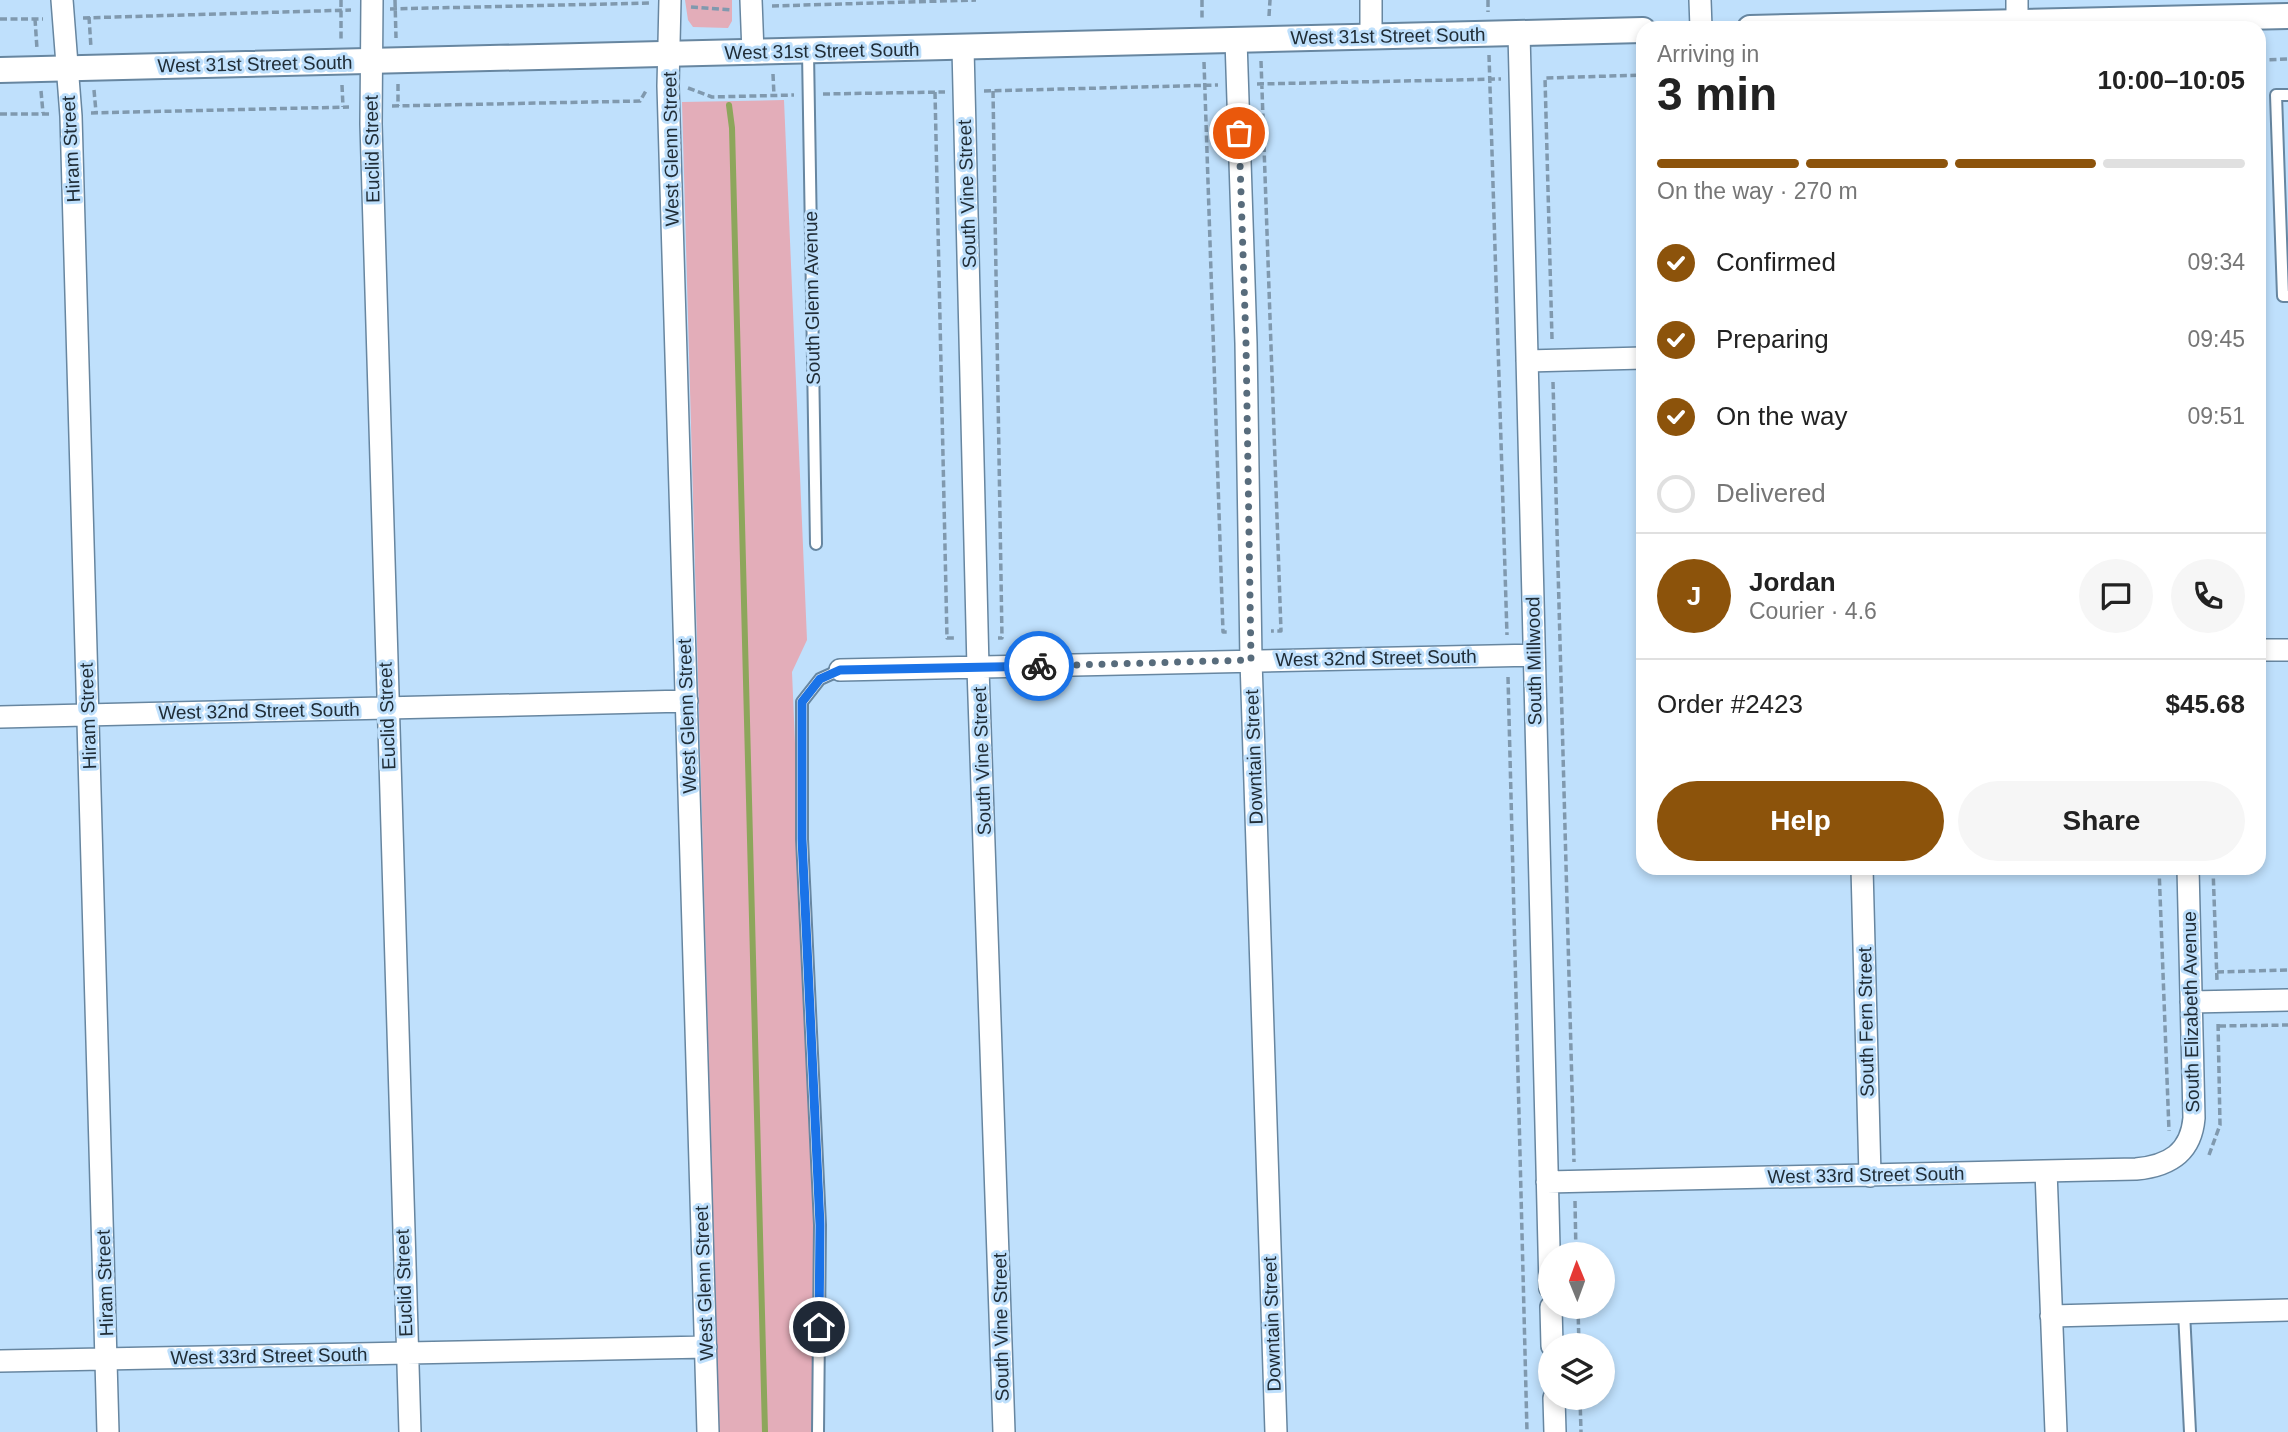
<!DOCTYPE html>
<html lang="en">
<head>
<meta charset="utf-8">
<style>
	:root { --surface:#fff; --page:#f6f6f6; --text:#222; --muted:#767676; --line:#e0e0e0; --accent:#8c530b }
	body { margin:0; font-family:Arial,sans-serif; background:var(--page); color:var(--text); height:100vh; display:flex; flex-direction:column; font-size:26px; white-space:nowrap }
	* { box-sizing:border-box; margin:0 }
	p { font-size:23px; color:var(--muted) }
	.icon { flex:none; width:38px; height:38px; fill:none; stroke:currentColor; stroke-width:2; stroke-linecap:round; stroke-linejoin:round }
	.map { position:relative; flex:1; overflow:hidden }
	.details { position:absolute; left:1636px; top:21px; width:630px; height:854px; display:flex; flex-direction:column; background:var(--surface); border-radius:21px; box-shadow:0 4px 10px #0003 }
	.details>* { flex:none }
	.needle { width:46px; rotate:359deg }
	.tools { position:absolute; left:1538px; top:1242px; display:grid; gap:14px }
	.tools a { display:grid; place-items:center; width:77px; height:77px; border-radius:50%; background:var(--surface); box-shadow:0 4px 10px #0003; font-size:35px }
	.pin { position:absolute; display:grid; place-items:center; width:60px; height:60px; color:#fff; margin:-30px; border:4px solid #fff; border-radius:50%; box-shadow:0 2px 7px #0007 }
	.courier { position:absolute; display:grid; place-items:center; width:70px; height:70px; margin:-35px; border:5px solid #1a73e8; border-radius:50%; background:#fff; color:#222; box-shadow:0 2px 9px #0007 }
	.overview em { font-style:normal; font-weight:700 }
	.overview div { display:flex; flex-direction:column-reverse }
	.overview { display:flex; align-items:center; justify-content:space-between; height:119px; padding:0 21px }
	h1 { font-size:46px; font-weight:700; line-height:52px }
	.bar { display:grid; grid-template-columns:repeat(4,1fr); gap:10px 7px; align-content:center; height:84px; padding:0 21px }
	.bar i { height:9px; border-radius:5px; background:var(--line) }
	.bar .selected { background:var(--accent) }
	.bar p { grid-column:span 4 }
	.line { display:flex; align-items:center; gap:18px; padding:0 21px; border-top:2px solid var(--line) }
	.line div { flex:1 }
	.round { display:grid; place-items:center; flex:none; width:74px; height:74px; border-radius:37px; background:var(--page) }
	ol { padding:0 21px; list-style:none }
	li { display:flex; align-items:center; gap:21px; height:77px }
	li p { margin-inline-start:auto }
	li .icon { padding:7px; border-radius:50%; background:var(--accent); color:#fff; stroke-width:4 }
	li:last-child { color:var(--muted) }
	li i { width:38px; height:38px; border:4px solid var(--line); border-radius:50% }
	.button { display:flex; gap:14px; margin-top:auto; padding:14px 21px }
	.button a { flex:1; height:80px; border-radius:42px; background:var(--accent); color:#fff; font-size:28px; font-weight:700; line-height:80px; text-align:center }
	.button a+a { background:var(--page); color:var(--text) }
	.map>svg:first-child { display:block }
	.green { fill:#e3adb9 }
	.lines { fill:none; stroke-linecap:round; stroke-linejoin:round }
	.stream { stroke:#8da65b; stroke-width:6 }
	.service-casing { stroke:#6786a0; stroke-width:14 }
	.minor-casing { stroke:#6786a0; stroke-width:24 }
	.tertiary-casing { stroke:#6786a0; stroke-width:28 }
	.path { stroke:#8099ae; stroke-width:3.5; stroke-dasharray:7 3.5; stroke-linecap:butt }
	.service { stroke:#fff; stroke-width:10 }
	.minor { stroke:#fff; stroke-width:21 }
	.tertiary { stroke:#fff; stroke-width:24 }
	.done { stroke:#586c7c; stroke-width:7; stroke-dasharray:0 12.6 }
	.route { stroke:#1a73e8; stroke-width:9 }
	.labels { text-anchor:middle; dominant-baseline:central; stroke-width:6; stroke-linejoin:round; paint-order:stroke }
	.street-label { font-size:19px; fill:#202d37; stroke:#bfe0fc }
</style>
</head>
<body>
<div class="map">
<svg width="2288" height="1432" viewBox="0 0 2288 1432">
	<rect width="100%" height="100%" fill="#bfe0fc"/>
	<path class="green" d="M685 0H732V21L728 28 693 27 688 20Z
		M784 100 807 640 792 672 824 1432H719L682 102Z"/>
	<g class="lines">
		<path class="stream" d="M729 105 732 128 765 1432"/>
		<defs>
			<path id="service" d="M808 52 816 544
				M2288 95H2276L2283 296H2288
				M2184 1312 2190 1432
				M818 1432 820 1225 802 839V702L820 679 840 670"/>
			<path id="minor" d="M62 0 71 116 108 1432
				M372 0 371 124 410 1432
				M670 0 668 86 708 1432
				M751 0 753 53
				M1371 0V36
				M1700 0 1701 28
				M2017 0V22
				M1519 33 1550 1288
				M1236 40 1246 343 1251 660 1276 1432
				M963 48 978 668 1004 1432
				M1527 361 1643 358
				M2259 650H2288
				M840 670 1534 655
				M0 717 687 701
				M1862 868 1870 1176
				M2191 1002 2288 1000
				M2046 1171 2056 1432
				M1547 1182 2136 1169C2169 1166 2191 1153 2194 1118L2188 868
				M1551 1307 1552 1346
				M2051 1316 2288 1310
				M0 1361 706 1347
				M1554 1398 1555 1432"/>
			<path id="tertiary" d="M1750 28 2288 16
				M0 70 1643 30"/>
		</defs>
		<use href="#service" class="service-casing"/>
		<use href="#minor" class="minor-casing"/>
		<use href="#tertiary" class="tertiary-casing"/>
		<path class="path" d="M341 0V39
			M395 0 396 38
			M1202 0V19
			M1488 0V12
			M772 6 976 0
			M691 7 732 10
			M390 9 649 3
			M1269 16 1270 0
			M89 17 91 48
			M83 18 351 10
			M0 19H43
			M35 19 37 49
			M1489 55 1507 635
			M2259 60 2288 59
			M1261 61 1281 631H1271
			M1204 62 1223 632H1229
			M773 74 774 96
			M398 84V106
			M1257 84 1501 79
			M342 85 343 107
			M688 88 712 97 794 95
			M94 90 96 112
			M41 91 43 113
			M984 91 1218 85
			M993 91 1002 638H998
			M935 92 947 638H955
			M823 94 945 92
			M392 106 640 101 647 89
			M91 113 349 107
			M0 114H52
			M1552 339 1545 78 1643 75
			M1553 382 1574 1162
			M1508 677 1527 1432
			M2159 868 2169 1131
			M2213 868 2217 981
			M2217 972 2288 970
			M2219 1026 2288 1025
			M2209 1155 2220 1125 2218 1021
			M1575 1201 1576 1255
			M1578 1307 1579 1346
			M1580 1398 1581 1432"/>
		<use href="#service" class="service"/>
		<use href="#minor" class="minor"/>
		<use href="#tertiary" class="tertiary"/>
	</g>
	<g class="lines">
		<path class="done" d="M1039 666 1251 660 1246 343 1239 133"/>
		<path class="route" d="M819 1327 820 1225 802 839V702L820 679 840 670 1039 666"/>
	</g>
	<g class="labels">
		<g class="street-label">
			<text transform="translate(1388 36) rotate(-1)">West 31st Street South</text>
			<text transform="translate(822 51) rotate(-1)">West 31st Street South</text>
			<text transform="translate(255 64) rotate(-1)">West 31st Street South</text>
			<text transform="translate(71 149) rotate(-93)">Hiram Street</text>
			<text transform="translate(372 149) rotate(-91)">Euclid Street</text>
			<text transform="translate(671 149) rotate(-91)">West Glenn Street</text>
			<text transform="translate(967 194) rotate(-92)">South Vine Street</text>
			<text transform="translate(812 298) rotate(-91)">South Glenn Avenue</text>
			<text transform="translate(1376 658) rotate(-1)">West 32nd Street South</text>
			<text transform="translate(1534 661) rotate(-91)">South Millwood</text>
			<text transform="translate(259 711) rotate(-1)">West 32nd Street South</text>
			<text transform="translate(88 716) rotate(-92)">Hiram Street</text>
			<text transform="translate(387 716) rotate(-92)">Euclid Street</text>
			<text transform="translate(687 716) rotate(-92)">West Glenn Street</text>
			<text transform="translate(1254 757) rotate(-92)">Downtain Street</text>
			<text transform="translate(982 761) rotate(-92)">South Vine Street</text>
			<text transform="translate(2191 1012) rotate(-91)">South Elizabeth Avenue</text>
			<text transform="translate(1866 1022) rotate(-91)">South Fern Street</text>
			<text transform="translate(1866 1175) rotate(-1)">West 33rd Street South</text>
			<text transform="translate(105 1283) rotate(-92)">Hiram Street</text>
			<text transform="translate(404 1283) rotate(-92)">Euclid Street</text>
			<text transform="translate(704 1283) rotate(-92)">West Glenn Street</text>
			<text transform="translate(1272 1324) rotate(-92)">Downtain Street</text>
			<text transform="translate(1001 1327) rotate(-91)">South Vine Street</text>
			<text transform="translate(269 1356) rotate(-1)">West 33rd Street South</text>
		</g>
	</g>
</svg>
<div class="tools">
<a><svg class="needle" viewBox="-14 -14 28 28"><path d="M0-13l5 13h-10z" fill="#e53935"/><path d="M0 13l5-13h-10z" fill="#767676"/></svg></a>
<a><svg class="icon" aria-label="layers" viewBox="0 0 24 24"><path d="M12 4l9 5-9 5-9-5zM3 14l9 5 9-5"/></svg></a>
</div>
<div class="pin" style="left:1239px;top:133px;background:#ea580c"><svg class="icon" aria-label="bag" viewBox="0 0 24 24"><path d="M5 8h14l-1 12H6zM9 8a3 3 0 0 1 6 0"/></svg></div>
<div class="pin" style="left:819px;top:1327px;background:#1f2937"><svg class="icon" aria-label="home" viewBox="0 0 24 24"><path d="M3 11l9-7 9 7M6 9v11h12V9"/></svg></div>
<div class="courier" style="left:1039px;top:666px"><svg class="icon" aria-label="bike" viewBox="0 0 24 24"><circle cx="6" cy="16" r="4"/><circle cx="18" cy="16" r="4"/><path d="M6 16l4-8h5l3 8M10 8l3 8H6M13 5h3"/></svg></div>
<section class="details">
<div class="overview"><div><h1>3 min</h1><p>Arriving in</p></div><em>10:00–10:05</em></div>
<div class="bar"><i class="selected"></i><i class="selected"></i><i class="selected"></i><i></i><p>On the way · 270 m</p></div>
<ol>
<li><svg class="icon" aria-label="check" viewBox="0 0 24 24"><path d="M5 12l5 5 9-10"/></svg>Confirmed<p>09:34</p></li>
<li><svg class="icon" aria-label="check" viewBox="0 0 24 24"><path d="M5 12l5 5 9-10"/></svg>Preparing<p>09:45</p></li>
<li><svg class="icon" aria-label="check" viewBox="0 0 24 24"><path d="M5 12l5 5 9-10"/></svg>On the way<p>09:51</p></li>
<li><i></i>Delivered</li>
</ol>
<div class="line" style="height:126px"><b class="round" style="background:var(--accent);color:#fff">J</b><div><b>Jordan</b><p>Courier · 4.6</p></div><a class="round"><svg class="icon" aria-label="chat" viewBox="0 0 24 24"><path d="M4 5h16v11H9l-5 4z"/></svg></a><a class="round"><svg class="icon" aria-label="phone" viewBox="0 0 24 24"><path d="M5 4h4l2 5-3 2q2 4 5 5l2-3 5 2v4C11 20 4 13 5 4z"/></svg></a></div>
<div class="line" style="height:91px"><div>Order #2423</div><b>$45.68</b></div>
<div class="button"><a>Help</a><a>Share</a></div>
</section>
</div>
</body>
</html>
